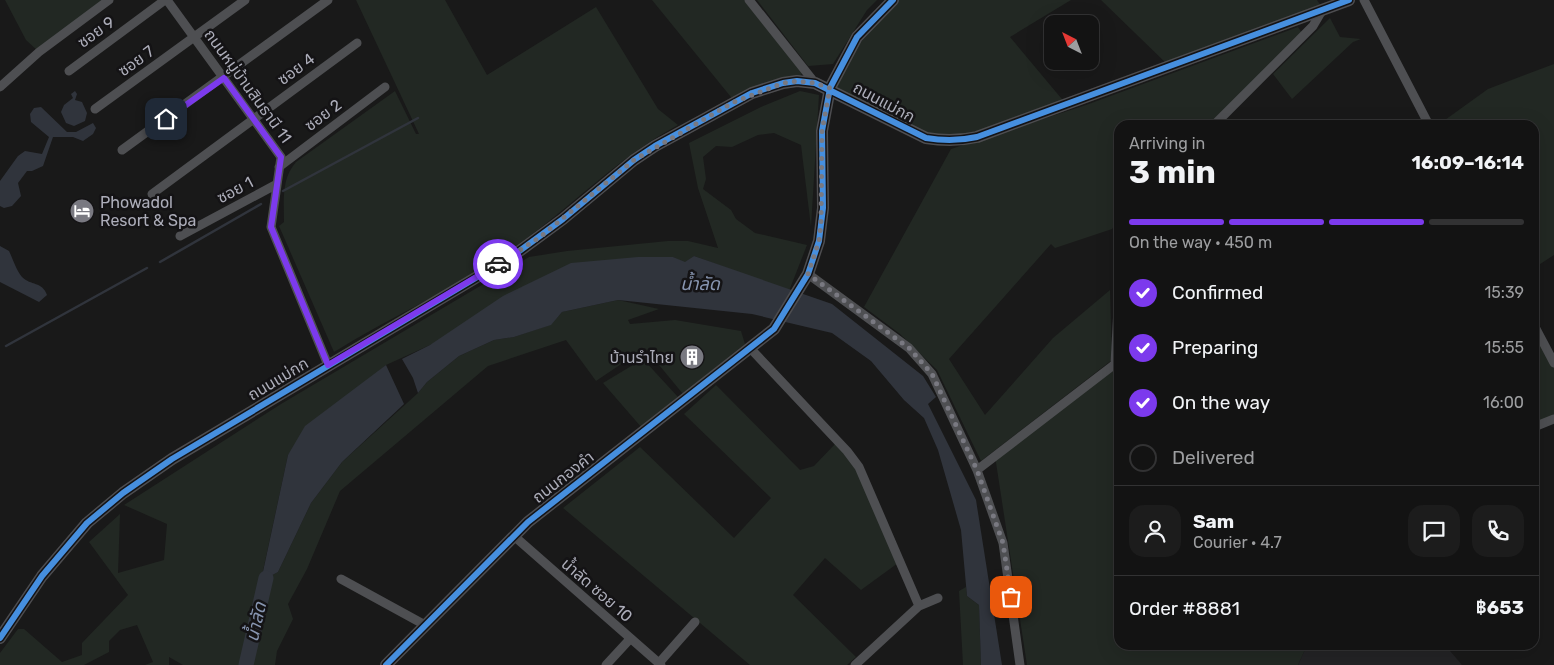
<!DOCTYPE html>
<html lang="en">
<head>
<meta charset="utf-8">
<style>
	:root { --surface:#131313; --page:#1c1c1c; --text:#f1f3f6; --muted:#9d9ea0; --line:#323233; --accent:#7c3aed }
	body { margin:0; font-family:Rubik,"Noto Sans Thai",sans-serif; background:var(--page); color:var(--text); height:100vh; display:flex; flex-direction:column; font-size:19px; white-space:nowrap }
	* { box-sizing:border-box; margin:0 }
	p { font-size:16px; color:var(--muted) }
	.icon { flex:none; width:28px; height:28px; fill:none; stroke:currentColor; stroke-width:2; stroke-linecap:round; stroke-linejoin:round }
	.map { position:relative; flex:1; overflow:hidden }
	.drawer { position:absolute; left:1114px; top:120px; width:425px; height:530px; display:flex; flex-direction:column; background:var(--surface); border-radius:15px; box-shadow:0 5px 20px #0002,0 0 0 1px var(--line) }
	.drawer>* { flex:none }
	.needle { width:32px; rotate:318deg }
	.tools { position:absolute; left:1044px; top:15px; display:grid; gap:10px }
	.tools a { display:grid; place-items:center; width:55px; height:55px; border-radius:10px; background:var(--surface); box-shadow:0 5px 20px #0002,0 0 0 1px var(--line); font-size:25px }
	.pin { position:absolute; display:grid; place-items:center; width:42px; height:42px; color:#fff; margin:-21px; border-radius:10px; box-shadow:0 2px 8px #0006 }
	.courier { position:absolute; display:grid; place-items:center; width:50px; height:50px; margin:-25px; border:4px solid #7c3aed; border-radius:50%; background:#fff; color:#222; box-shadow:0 1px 6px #0007 }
	.summary em { font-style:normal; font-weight:700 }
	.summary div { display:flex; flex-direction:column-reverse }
	.summary { display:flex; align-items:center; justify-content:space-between; height:85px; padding:0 15px }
	h1 { font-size:32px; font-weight:700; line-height:38px }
	.bar { display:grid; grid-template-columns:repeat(4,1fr); gap:8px 5px; align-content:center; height:60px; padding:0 15px }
	.bar i { height:6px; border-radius:4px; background:var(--line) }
	.bar .active { background:var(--accent) }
	.bar p { grid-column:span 4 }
	.line { display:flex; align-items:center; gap:12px; padding:0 15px; border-top:1px solid var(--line) }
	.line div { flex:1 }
	.round { display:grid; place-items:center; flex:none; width:52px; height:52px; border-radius:15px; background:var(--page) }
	ol { padding:0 15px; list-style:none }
	li { display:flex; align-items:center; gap:15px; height:55px }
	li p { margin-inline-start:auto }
	li .icon { padding:5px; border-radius:50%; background:var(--accent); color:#fff; stroke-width:4 }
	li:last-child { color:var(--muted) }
	li i { width:28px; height:28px; border:2px solid var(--line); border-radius:50% }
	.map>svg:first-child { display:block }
	.built { fill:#232325 }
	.green { fill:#222823 }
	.water { fill:#30343c }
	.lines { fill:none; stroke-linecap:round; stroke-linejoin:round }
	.stream { stroke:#30343c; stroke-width:2.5 }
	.river { stroke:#30343c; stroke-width:15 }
	.street { stroke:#4e4f52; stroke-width:9 }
	.secondary { stroke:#4d4d50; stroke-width:12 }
	.cycleway-casing { stroke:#141315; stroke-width:9 }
	.cycleway { stroke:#468fdf; stroke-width:6 }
	.done { stroke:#797981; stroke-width:5; stroke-dasharray:0 9 }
	.route { stroke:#7c3aed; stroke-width:6 }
	.labels { text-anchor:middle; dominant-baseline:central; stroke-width:5; stroke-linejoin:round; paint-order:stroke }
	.street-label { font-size:16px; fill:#acadb9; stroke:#141315 }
	.poi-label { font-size:16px; fill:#acadb9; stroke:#141315; text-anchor:start }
	.water-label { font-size:18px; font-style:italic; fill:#8795b0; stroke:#141315 }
</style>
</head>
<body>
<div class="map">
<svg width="1554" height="665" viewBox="0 0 1554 665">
	<rect width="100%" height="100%" fill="#191919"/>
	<path class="built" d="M1307 645H1445L1462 665H1298Z"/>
	<path class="green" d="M5 0H109L39 52 26 40Z
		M356 0H445L487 75 596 7 658 109 678 125C617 158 570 208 514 248 458 288 393 315 334 352L279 226 284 222C284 201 281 179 296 162L395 91 416 134H419Z
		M652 0H749L804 70 797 81 735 102Z
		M757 0H877L867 10 833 64 808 66Z
		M893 0H1071L1010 37 1066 104 971 138 921 136 830 88 841 68Z
		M1101 0H1317L1323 9 1169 66Z
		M1330 18 1340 37 1361 39 1353 42 1292 99 1273 74Z
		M1298 27 1302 33 1208 125H1119V220L1112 229 1055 248 1051 244 949 359 985 415 1053 338 1110 290 1112 360 981 461 937 370 900 334 864 307 951 149 1086 105Z
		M1554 64V255L1534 268V125H1438L1488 89Z
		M800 91 819 95 811 227 801 145 774 133 758 135 732 147 716 146 703 157 706 179 703 189 731 210 736 219 755 233 807 245 789 291 694 256 685 263 673 257 430 345 386 365 288 455 261 580 278 572 311 503 342 462 418 393 427 382 459 356 494 340 514 337 550 325 562 312 618 300 659 309 628 320 630 324 675 320 741 331 745 344 683 394 645 348 596 381 566 340 488 366 340 491 307 569 288 604 293 619 277 651 275 665H183L169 657V665H145L153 662 137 625 120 630 109 641V652L84 665H0V653L18 629H24L62 662 82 655V643L128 595 89 542 120 514 118 573 164 560 167 524 124 505 281 404 529 257 567 251 668 241H688L718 248 698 188 689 143 761 107Z
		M1534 325 1554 363V419L1534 427Z
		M643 359 678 397 642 428 603 383Z
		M1119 365V645H1307L1298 665H1027L995 456Z
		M716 385 800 470 814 466 836 443 859 473 898 563 861 590 825 558 793 595 856 657 847 665H750L563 508 640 447 734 538 771 498 684 414Z
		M966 587 967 596 979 605 981 665H963L959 591Z"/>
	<path class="water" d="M75 91 77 94 75 100 82 102 87 113 85 121 74 126 66 123 61 112 64 105 73 98 71 94Z
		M41 107 67 132H76L93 123 96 128 93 134 83 141 73 137H53L43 166 32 171H27L18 183 21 196 12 206 4 208 0 206V181L18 156 25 151 42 154 49 137 31 122 30 114 34 108Z
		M0 246 9 251C13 259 16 270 22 277 31 286 42 281 47 295L39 302 0 282Z
		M694 256 832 304 923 376 936 397 928 404 976 500 1002 665H981L979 605 967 596 961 530 938 450 924 418 904 400 871 361 832 333 752 314 618 300 562 312 551 325 514 337 494 340 459 356 427 382 418 393 413 378 402 359 430 345 503 296 571 263 638 257H673L685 262Z
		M386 365 404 404 342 462 311 503 278 572 261 581 288 455 305 426Z"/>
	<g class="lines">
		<path class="stream" d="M283 191 418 118
			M160 262 261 204
			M6 346 147 268"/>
		<path class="river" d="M246 665 266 578"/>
		<path class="street" d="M167 0 281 157 271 227 328 365
			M749 0 815 83
			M1364 0 1429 125
			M69 71 165 0
			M0 87 39 52 109 0
			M95 109 245 0
			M1214 125 1313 26 1323 9
			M122 150 328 0
			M279 167 385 87
			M152 194 357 43
			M180 236 277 184
			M808 274 909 348 932 374 977 470 1003 543 1020 665
			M1534 325 1554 363
			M750 348 847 451 859 467 919 606
			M1115 364 1119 290
			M1534 427 1554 419
			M977 470 1115 364
			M514 536 661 665
			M341 579 425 625
			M659 663 695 622
			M606 665 630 639
			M855 665 919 606 938 598"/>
		<path class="secondary" d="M0 638 42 576 87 523 123 493 172 459 514 255 563 219 634 160 655 146 752 93 783 83 797 81 815 83 926 138C944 141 959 141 977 137L1349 0
			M386 665 528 522 774 329 808 274 819 241 823 208 822 131 830 88 857 37 893 0"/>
		<defs>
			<path id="cycleway" d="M0 638 42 576 87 523 123 493 172 459 514 255 563 219 634 160 655 146 752 93 783 83 797 81 815 83 926 138C944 141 959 141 977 137L1349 0
				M386 665 528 522 774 329 808 274 819 241 823 208 822 131 830 88 857 37 893 0"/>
		</defs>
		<use href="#cycleway" class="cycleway-casing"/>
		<use href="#cycleway" class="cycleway"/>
	</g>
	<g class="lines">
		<path class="done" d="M498 264 540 237 634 160 734 102 783 83 797 81 815 83 830 88 822 131 821 224 819 241 808 274 909 348 932 374 977 470 1003 543 1011 597"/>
		<path class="route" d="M166 119 224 78 281 157 271 227 328 365 498 264"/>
	</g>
	<defs>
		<symbol id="hotel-disc" viewBox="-11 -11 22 22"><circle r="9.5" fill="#797981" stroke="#141315"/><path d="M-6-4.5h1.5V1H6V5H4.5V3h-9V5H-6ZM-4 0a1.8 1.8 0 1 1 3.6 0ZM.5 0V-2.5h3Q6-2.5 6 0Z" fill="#fff"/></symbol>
		<symbol id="building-disc" viewBox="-11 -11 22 22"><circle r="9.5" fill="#797981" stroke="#141315"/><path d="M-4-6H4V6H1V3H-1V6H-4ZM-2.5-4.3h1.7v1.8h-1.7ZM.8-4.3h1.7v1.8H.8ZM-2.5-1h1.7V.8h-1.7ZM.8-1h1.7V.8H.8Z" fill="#fff"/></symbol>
	</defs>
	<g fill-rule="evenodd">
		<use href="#hotel-disc" x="68" y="197" width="28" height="28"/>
		<use href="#building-disc" x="678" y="343" width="28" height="28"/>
	</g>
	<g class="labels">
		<g class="street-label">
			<text transform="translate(96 32) rotate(-36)">ซอย 9</text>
			<text transform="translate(136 61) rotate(-36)">ซอย 7</text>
			<text transform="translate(296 69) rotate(-37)">ซอย 4</text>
			<text transform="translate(248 86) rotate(54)">ถนนหมู่บ้านสินธานี 11</text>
			<text transform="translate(884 102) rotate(28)">ถนนแม่กก</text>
			<text transform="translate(323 115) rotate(-37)">ซอย 2</text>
			<text transform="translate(235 190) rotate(-28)">ซอย 1</text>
			<text transform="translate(278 379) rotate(-31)">ถนนแม่กก</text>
			<text transform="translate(563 477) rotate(-38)">ถนนกองคำ</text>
			<text transform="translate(597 590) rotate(41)">น้ำลัด ซอย 10</text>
		</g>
		<g class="poi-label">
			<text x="100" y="202">Phowadol<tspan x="100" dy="18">Resort &amp; Spa</tspan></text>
			<text x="674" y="357" text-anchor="end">บ้านรำไทย</text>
		</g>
		<g class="water-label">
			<text x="700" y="284">น้ำลัด</text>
			<text transform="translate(256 622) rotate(-77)">น้ำลัด</text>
		</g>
	</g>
</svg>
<div class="tools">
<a><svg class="needle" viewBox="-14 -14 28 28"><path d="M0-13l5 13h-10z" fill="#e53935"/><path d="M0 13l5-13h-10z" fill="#9d9ea0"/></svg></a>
</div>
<div class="pin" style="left:1011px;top:597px;background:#ea580c"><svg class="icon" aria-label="bag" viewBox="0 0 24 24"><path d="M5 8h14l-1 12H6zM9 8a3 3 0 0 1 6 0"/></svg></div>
<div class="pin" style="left:166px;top:119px;background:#1f2937"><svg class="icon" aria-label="home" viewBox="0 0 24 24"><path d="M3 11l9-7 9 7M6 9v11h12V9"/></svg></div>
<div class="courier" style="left:498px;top:264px"><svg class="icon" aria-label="car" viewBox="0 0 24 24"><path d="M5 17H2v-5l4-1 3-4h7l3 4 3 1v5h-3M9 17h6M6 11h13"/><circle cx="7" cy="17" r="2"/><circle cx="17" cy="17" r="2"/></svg></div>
<section class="drawer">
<div class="summary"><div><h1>3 min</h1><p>Arriving in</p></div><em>16:09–16:14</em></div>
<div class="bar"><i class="active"></i><i class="active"></i><i class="active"></i><i></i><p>On the way · 450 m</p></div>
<ol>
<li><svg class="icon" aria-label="check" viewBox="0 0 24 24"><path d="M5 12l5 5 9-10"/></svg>Confirmed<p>15:39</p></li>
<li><svg class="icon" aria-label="check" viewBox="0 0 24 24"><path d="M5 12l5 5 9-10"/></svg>Preparing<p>15:55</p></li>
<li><svg class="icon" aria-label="check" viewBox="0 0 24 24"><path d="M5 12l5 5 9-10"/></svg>On the way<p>16:00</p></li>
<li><i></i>Delivered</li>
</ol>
<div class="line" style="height:90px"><a class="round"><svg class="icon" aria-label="person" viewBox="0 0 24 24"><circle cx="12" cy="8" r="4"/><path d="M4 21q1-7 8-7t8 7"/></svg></a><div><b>Sam</b><p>Courier · 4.7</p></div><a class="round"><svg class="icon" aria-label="chat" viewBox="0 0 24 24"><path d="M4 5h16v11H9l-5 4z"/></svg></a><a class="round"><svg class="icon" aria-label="phone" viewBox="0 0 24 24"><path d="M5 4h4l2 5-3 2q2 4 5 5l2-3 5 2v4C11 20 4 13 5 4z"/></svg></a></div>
<div class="line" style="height:65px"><div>Order #8881</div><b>฿653</b></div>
</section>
</div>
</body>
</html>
